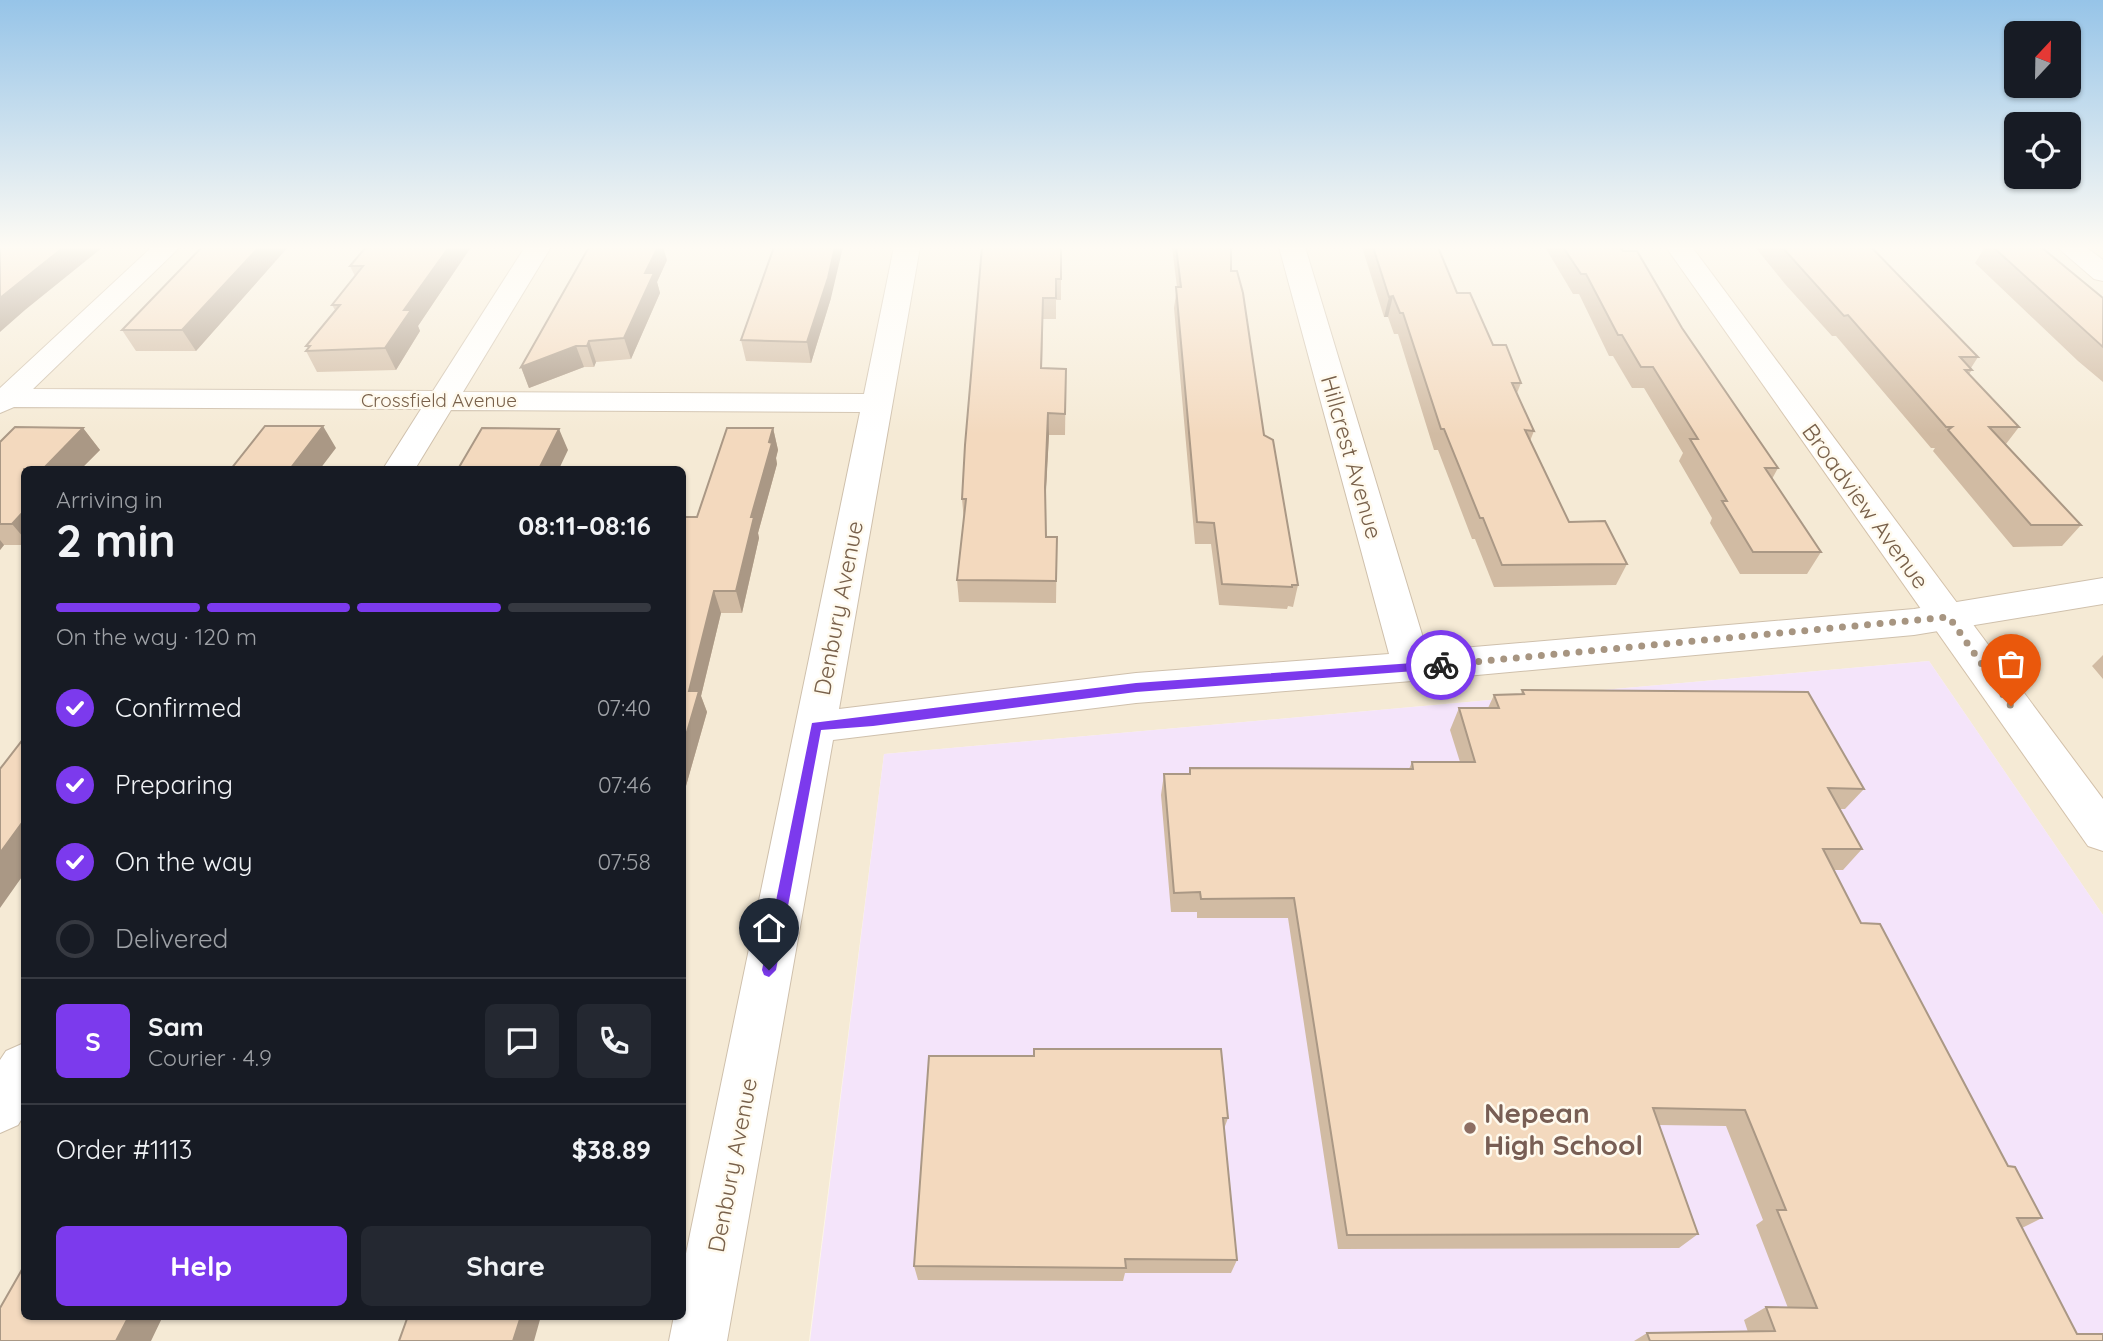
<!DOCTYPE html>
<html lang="en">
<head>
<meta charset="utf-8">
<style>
	:root { --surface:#171b24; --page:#242831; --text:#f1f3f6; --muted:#9ea1a6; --line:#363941; --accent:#7c3aed }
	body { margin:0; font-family:Quicksand,sans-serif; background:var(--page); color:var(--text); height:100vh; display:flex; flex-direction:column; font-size:26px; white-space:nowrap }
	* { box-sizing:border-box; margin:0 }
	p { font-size:23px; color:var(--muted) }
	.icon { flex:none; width:38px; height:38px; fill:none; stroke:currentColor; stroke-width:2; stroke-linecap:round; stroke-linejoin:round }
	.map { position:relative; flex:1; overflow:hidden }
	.details { position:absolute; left:21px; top:466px; width:665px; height:854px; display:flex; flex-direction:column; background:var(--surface); border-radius:10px; box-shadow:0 2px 5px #0004 }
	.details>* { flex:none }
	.needle { width:46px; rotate:22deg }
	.controls { position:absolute; left:2004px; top:21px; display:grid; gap:14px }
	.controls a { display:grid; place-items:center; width:77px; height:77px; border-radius:10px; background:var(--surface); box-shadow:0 2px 5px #0004; font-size:35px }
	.pin { position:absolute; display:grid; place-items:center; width:60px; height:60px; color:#fff; margin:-72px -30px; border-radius:50% 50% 50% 0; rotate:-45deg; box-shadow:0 0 7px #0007 }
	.pin .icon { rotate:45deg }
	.courier { position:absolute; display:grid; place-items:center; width:70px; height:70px; margin:-35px; border:5px solid #7c3aed; border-radius:50%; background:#fff; color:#222; box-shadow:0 2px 9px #0007 }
	.head em { font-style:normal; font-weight:800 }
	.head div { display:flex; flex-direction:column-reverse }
	.head { display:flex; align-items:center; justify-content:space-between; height:119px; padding:0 35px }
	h1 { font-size:46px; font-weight:800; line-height:52px }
	.bar { display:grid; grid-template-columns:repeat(4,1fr); gap:10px 7px; align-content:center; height:84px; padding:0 35px }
	.bar i { height:9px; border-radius:5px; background:var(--line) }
	.bar .on { background:var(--accent) }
	.bar p { grid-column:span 4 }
	.line { display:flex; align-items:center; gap:18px; padding:0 35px; border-top:2px solid var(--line) }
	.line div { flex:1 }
	.round { display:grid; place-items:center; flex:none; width:74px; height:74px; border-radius:10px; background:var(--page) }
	ol { padding:0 35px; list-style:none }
	li { display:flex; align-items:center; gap:21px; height:77px }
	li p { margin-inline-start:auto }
	li .icon { padding:7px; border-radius:50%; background:var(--accent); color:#fff; stroke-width:4 }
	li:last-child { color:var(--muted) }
	li i { width:38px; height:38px; border:4px solid var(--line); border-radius:50% }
	.button { display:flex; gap:14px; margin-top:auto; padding:14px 35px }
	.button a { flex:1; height:80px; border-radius:10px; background:var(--accent); color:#fff; font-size:28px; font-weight:800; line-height:80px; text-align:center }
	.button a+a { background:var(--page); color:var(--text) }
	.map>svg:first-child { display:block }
	.residential { fill:#f5ead5; fill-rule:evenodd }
	.education { fill:#f4e4fa }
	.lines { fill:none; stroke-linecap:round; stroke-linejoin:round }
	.street-casing { stroke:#cfc0ac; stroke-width:2 }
	.secondary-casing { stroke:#d3c1aa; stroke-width:2 }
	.street { fill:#fff; fill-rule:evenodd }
	.secondary { fill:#fff; fill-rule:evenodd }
	.wall { fill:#d1bba3 }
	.shaded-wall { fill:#aa9885 }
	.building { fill:#f3d9be; stroke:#aa9885; stroke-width:2 }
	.route { fill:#7c3aed }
	.done { stroke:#a79581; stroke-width:7; stroke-dasharray:0 12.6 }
	.education-dot { fill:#8d6e63; stroke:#fffaee; stroke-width:2.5 }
	.labels { text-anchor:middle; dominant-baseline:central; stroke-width:5; stroke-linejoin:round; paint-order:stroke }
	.far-street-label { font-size:19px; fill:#78604a; stroke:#fffaee }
	.street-label { font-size:23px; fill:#78604a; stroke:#fffaee }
	.near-education-label { font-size:28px; font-weight:bold; fill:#785e54; stroke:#fffaee; text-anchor:start }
</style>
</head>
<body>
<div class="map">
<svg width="2103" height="1341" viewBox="0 0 2103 1341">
	<rect width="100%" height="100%" fill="#fdf7e7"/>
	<path class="residential" d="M0 247H2103V915L1929 661 884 754 809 1341H0ZM24 469H682V1316H24Z"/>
	<path class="education" d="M1929 661 2103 915V1341H810L884 754Z"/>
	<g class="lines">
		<defs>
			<path id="street" d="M152 247H180L33 389 433 391 525 247H551L463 392 864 394 894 247H920L839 709 1136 673 1389 654 1279 247H1305L1427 651 1914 609 2103 578V604L1914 635 1412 681 1136 703 833 740 727 1341H669L674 1316H682V1273L860 412 451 410 415 469H383L421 409 14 407 0 413V388Z
				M2057 247H2086L2103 260V281L2094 279Z
				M24 1043V1115L18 1125 0 1133V1060L6 1051Z"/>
			<path id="secondary" d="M1666 247H1692L2103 799V851L2088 846Z"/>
		</defs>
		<use href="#street" class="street-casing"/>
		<use href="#secondary" class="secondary-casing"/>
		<use href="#street" class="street"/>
		<use href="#secondary" class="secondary"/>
	</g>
	<path class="wall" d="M202 247H288L196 351H136L122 330Z
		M366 247H471L418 326 420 331 396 370 317 372 306 351 308 348 306 346 335 310 332 305 355 276 350 266Z
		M982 247 1061 279V300H1056V319H1043L1042 368 1066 369 1065 435H1049L1045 502 1046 537H1057L1056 603 959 602 957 580 964 521 962 499Z
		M1172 247H1231V271L1264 435 1298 585 1293 607 1288 606 1287 609 1219 605 1211 544H1195L1174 308 1177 287Z
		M1362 247H1438L1457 293 1521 383 1517 393 1534 431 1530 441 1569 522 1627 564 1616 585 1494 587 1475 539H1472L1438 450H1434L1398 334H1394L1388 317H1384Z
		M1545 247H1620L1682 328 1778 468 1772 479 1821 552 1807 574H1740L1710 523 1712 518 1679 461 1683 453 1644 388H1632L1613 356H1609L1579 294H1573Z
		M1755 247H1871L1978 357 1971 368 1972 370 1969 374 2019 427 2006 444 2081 525 2062 546 2013 547 1933 451 1935 448H1931L1836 336H1832L1785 284Z
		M1985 247H2041L2103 298V382L2078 361 1975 263Z
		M667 260 657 282 660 293 631 359 596 362 594 367H584L529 388 521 367Z
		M831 298 811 363 746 361 741 340Z
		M83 428 100 450 81 469H24V545H4L0 550V442Z
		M773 428 778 450 776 458 777 464 758 533 759 538 742 613H721L701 696 707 712 682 800V517H697Z
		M2103 655V679L2092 666Z
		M1522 690 1864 789 1845 809H1840L1862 849 1843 870H1833L1861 923 2008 1166 2042 1218 2022 1228 2077 1334 2103 1341H1634L1647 1333 1748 1332 1744 1320 1766 1307 1788 1308 1756 1225 1763 1220 1726 1126 1659 1125 1698 1234 1679 1248 1338 1249 1288 918H1197V912H1171L1161 795 1164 774H1189L1190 768 1409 769 1412 762H1460L1450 730 1459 708H1488L1494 695H1521Z
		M929 1056 1228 1118 1224 1129 1237 1260 1231 1273H1125L1123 1281 918 1280 914 1266Z"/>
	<path class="shaded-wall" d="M64 247H103L25 310 0 332V298Z
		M259 247H288L196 351 182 330Z
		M449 247H471L418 326 420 331 396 370 385 348 404 310Z
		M651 247H663L667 260 657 282 660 293 631 359 624 338 645 273Z
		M835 247H843L831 298 811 363 807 342Z
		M1393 296 1388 317H1384L1389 297Z
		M589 341 596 362 594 367 587 346Z
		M576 346 584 367 529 388 521 367Z
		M1048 413 1049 435 1045 509V487Z
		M323 426 336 448 320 469H290Z
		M83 428 100 450 81 469H43Z
		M773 428 778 450 776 458 777 464 758 533 759 538 742 613 736 591 751 517Z
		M559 429 568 450 559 469H539Z
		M24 511V538L12 524Z
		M0 540 4 545 0 550Z
		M714 591 721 613 701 696 707 712 682 800V749L689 691Z
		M24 820V874L0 908V853Z
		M129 1316H163L151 1341H116Z
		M521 1316H541L534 1341H513Z"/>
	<path class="building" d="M0 247H64L0 298Z
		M202 247H259L182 330H122Z
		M366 247H449L404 310H411L385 348 306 351 310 346H306L340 305H332L363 266H350Z
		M589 247H658L645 273H654L624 338 589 341 587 346H576L521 367Z
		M774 247H835L828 278 807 342 741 340Z
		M982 247H1061V279H1056V298H1043L1041 368 1066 369 1065 414 1048 413 1045 487 1046 537H1057L1056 581 957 580 966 499H962L965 445Z
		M1176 247H1231V271H1237L1243 293 1264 435 1273 440 1298 585H1292V587L1222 584 1214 523 1197 522 1176 287H1181Z
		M1373 247H1438L1457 293H1470L1493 345H1506L1521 383H1512L1534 431 1525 430 1569 522 1605 521 1627 564 1502 565 1483 518H1480L1444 429H1441L1403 313H1400L1393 296 1389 297Z
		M1563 247H1620L1623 251H1637L1682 328 1778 468H1765L1821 552H1753L1722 501H1727L1690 439H1698L1653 367H1641L1622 335H1618L1586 274H1581Z
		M1782 247H1871L1978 357H1960L1972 370H1965L2019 427H1989L2081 525H2031L1948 430 1952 427H1946L1848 315 1844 316Z
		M1993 247H2041L2103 298V347Z
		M265 426H323L290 469H231Z
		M15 427 83 428 43 469H24V511L12 524H0V442Z
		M482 428 559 429 539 469H458Z
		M727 428H773L769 442 772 443 751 517H754L736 591H714L689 691H699L682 749V517H697Z
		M1522 690 1808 692 1864 789 1828 788 1862 849H1823L1861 923 1880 924 2008 1166 2015 1167 2042 1218H2017L2077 1334H2103V1341H1650L1647 1333 1775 1331 1766 1307 1817 1308 1777 1210H1786L1745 1110 1653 1108 1698 1234 1347 1235 1294 898 1201 899 1200 892 1174 893 1164 774H1190V768L1413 769 1412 762H1475L1459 708H1499L1494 695 1524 694Z
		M24 738V820L0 853V769Z
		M1034 1049H1221L1228 1118H1223L1237 1260 1125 1259 1126 1268 914 1266 929 1056H1034Z
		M24 1266V1316H129L116 1341H0V1308Z
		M408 1316H521L513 1341H399Z"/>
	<linearGradient id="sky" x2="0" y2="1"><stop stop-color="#96c4e8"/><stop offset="0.57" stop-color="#fefbf4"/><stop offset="1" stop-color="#fefbf4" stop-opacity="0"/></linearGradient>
	<rect width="2103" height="434" fill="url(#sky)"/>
	<path class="route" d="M1441 661 1447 665 1441 669 1136 692 873 726 821 730 776 970 769 977 764 975 762 970 812 723 1136 683Z"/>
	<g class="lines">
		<path class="done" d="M1441 665 1949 617 2011 706"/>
	</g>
	<circle class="education-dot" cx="1470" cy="1128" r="7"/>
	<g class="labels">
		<g class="far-street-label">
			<text x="439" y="400">Crossfield Avenue</text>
		</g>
		<g class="street-label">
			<text transform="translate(1352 457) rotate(74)">Hillcrest Avenue</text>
			<text transform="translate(1866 506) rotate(54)">Broadview Avenue</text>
			<text transform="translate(838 608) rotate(-79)">Denbury Avenue</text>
			<text transform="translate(732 1165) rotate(-79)">Denbury Avenue</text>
		</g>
		<g class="near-education-label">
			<text x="1484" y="1112">Nepean<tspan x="1484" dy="32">High School</tspan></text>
		</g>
	</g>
</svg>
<div class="controls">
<a><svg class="needle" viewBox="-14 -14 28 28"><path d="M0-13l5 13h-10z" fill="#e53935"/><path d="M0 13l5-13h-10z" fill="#9ea1a6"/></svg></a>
<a><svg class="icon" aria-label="locate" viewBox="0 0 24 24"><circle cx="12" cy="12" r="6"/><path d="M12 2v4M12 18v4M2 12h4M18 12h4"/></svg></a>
</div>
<div class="pin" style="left:2011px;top:706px;background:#ea580c"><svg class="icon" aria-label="bag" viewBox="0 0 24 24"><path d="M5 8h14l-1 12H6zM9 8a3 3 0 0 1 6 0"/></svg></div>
<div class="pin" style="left:769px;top:970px;background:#1f2937"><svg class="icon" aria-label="home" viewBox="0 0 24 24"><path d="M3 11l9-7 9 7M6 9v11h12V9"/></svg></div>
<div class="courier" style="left:1441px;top:665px"><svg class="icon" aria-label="bike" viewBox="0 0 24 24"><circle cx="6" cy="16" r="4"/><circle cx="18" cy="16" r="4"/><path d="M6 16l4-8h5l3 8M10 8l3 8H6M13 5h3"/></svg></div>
<section class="details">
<div class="head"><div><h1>2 min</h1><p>Arriving in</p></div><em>08:11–08:16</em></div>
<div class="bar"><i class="on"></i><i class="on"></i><i class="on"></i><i></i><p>On the way · 120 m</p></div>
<ol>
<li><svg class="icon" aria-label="check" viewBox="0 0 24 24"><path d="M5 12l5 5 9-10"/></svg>Confirmed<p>07:40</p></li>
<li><svg class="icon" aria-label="check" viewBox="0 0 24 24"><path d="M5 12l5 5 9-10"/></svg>Preparing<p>07:46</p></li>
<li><svg class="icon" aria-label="check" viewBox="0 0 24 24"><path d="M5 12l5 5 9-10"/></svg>On the way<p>07:58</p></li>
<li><i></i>Delivered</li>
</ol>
<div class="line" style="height:126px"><b class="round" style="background:var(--accent);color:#fff">S</b><div><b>Sam</b><p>Courier · 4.9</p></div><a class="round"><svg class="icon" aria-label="chat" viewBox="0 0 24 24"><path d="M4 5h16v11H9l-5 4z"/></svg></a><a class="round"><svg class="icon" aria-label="phone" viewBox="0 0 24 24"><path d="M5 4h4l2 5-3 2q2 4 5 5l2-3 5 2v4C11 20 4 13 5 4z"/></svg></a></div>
<div class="line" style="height:91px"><div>Order #1113</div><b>$38.89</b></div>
<div class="button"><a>Help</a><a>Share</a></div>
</section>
</div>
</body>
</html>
